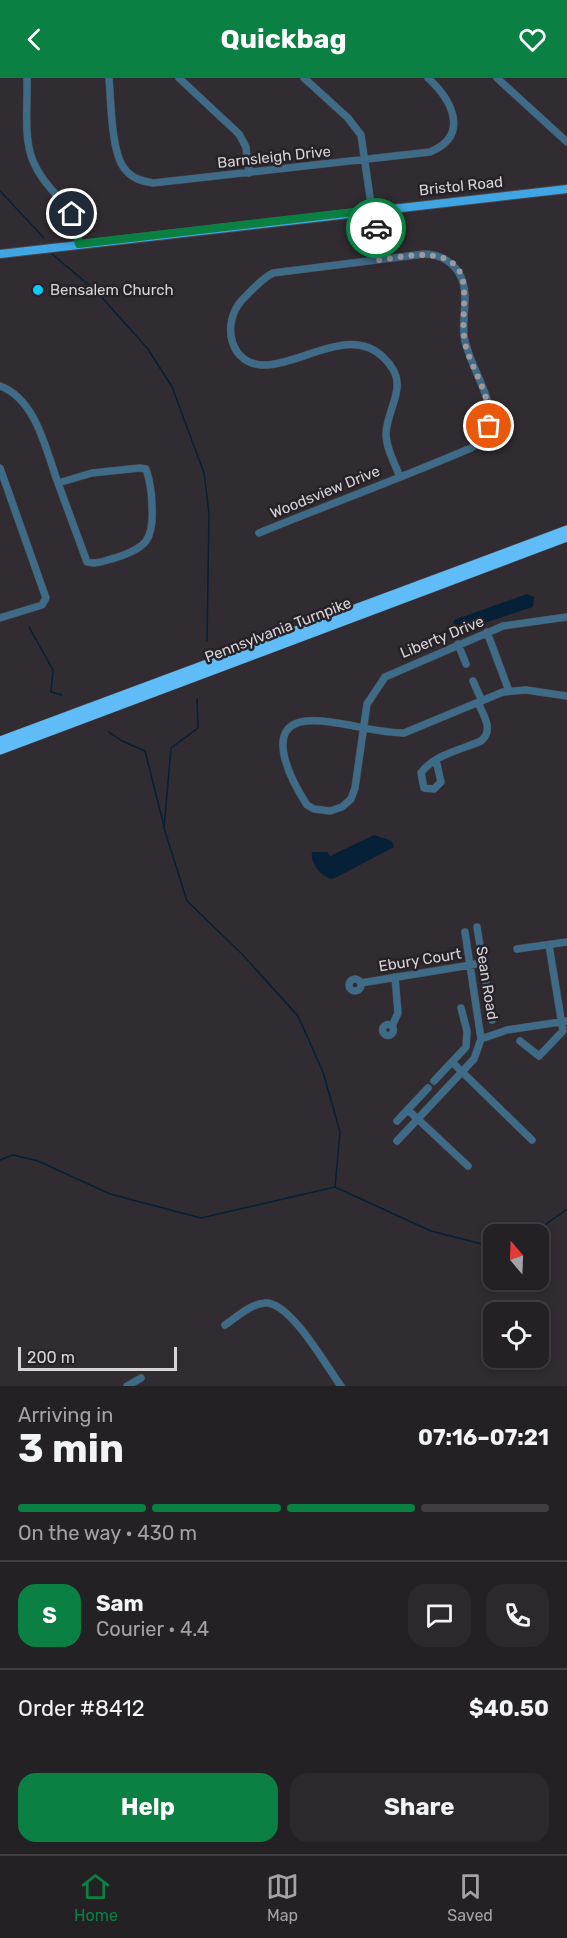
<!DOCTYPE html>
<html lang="en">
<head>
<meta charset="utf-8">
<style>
	:root { --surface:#242125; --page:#2c292d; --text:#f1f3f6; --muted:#a3a3a7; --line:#413e42; --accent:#0b8043 }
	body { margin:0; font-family:Rubik,sans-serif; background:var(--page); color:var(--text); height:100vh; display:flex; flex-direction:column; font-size:22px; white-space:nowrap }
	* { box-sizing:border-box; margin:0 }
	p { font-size:20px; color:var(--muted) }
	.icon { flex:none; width:33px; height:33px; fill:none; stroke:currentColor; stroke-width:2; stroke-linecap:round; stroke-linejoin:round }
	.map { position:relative; height:1308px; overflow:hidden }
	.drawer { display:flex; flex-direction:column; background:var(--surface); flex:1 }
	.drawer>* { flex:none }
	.needle { width:39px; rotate:341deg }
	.controls { position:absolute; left:483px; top:1146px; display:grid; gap:12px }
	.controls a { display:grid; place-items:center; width:66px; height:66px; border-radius:12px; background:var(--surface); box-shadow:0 3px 9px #0003,0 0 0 2px var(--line); font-size:30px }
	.scale { position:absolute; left:18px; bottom:15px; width:159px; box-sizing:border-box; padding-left:6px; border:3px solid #d7d4d8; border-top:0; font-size:16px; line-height:21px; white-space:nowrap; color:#d7d4d8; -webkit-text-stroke:4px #262227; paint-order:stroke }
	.pin { position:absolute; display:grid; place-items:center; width:51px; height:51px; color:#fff; margin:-26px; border:3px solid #fff; border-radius:50%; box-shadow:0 2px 6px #0007 }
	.courier { position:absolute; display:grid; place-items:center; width:60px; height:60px; margin:-30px; border:4px solid #0b8043; border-radius:50%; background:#fff; color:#222; box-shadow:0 2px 8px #0007 }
	.overview em { font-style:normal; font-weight:700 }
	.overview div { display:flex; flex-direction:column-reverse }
	.overview { display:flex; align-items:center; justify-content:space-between; height:102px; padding:0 18px }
	h1 { font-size:39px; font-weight:700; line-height:45px }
	.bar { display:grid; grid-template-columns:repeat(4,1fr); gap:9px 6px; align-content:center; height:72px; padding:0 18px }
	.bar i { height:8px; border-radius:4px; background:var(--line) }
	.bar .on { background:var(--accent) }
	.bar p { grid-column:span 4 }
	.line { display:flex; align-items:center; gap:15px; padding:0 18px; border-top:2px solid var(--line) }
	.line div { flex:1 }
	.round { display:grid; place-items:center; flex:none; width:63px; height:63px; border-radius:18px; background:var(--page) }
	.button { display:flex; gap:12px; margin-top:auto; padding:12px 18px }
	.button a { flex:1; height:69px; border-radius:18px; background:var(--accent); color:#fff; font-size:24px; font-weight:700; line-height:69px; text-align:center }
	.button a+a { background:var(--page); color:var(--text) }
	header { display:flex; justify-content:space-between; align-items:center; height:78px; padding:0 18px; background:var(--accent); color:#fff; font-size:27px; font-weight:700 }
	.menu { display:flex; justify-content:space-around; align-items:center; height:84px; border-top:2px solid var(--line); background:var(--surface); font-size:16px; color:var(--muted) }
	.menu a { display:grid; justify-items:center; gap:3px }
	.menu .on { color:var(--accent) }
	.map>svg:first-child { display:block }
	.water { fill:#062037 }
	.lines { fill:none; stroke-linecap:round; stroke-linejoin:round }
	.stream { stroke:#062037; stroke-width:1.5 }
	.minor-casing { stroke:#4b474c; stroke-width:8 }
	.major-casing { stroke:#4b474c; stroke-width:10 }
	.highway-casing { stroke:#4b474c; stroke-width:10 }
	.minor { stroke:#3e6b88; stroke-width:7 }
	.major { stroke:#40a6e3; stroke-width:8 }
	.highway { stroke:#60bcf6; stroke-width:9 }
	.done { stroke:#9d999e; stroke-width:6; stroke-dasharray:0 10.8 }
	.route { stroke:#0b8043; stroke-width:8 }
	.poi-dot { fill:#0dcafa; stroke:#262227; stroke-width:2 }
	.labels { text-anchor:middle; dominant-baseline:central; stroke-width:5; stroke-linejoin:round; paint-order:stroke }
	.street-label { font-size:15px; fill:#d7d4d8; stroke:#262227 }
	.poi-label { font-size:15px; fill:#d7d4d8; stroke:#262227; text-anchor:start }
</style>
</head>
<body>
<header><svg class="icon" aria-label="back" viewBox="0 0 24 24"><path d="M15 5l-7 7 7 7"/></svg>Quickbag<svg class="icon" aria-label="heart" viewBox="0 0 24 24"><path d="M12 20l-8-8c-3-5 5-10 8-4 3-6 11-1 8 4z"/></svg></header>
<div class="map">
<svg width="567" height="1308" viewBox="0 0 567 1308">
	<rect width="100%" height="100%" fill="#302c31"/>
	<path class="water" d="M527 516 534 519 533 529 459 553 452 551 454 542Z
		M374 757 392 763 394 769 335 800 331 801C320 797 310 785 312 774H327L330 778Z"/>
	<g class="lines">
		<path class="stream" d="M0 113 44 160
			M52 176 97 214 148 271 172 309 204 395 209 435 207 563
			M29 549 53 592 51 614 62 617
			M197 621 198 650 171 670 164 750 187 823 242 876 298 938 323 994 340 1054 335 1109
			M109 654 122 663 145 673 164 748
			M0 1082 13 1077 38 1083 110 1116 201 1140 335 1109 431 1153 494 1169
			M532 1156 567 1131"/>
		<defs>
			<path id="minor" d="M27 0C28 26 23 59 33 83 47 117 75 123 79 166
				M109 0C111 22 111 73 124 90 131 100 141 103 153 105L430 74C471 57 451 21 428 0
				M179 0 239 56 246 69 249 95
				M304 0 348 40 361 57 379 181
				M497 0 567 64
				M371 132 368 139 373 182
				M0 308C36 321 46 372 58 405
				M0 390 46 520 42 527 0 540
				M140 390 146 391C150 403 152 416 152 429 154 462 146 470 115 480 106 482 97 487 87 484L58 405 92 395Z
				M259 455C330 426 401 400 471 370 481 364 489 354 490 341 491 315 468 285 464 258 462 239 469 216 461 199 454 184 440 176 424 176L273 195C261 201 252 212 242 222 221 245 229 289 267 287 304 285 351 247 384 280 412 307 387 327 386 356 386 370 395 386 400 399
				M567 539 503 548 385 599 367 626 355 710 351 721 342 729 330 733 314 731 307 727C294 707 260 647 307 643 337 641 373 655 404 655L503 614 526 612 567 618
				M487 554 509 613
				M458 566 466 586
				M473 603 482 623
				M436 682 441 704 434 711 424 710 421 695C433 677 463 671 481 663 494 652 484 638 478 625
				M477 849 492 942
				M465 854 481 961
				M517 871 567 864
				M349 907a6 6 0 1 1 12 0a6 6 0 1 1-12 0Z
				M361 905 483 885
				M382.5 952a5.5 5.5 0 1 1 11 0a5.5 5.5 0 1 1-11 0Z
				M392 948 398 935 395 899
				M520 963 539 978 563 953 549 867
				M453 985 532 1062
				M434 1003 466 969 467 953 461 930
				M408 1032 468 1088
				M397 1043 428 1010
				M397 1063 474 981 481 961 507 952 567 943
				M225 1247C237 1239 250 1226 265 1225 290 1223 326 1288 341 1308
				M127 1308 141 1300"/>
			<path id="major" d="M0 176 567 111"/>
			<path id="highway" d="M0 663 567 452
				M0 672 567 459"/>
		</defs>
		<use href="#minor" class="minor-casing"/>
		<use href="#major" class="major-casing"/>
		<use href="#highway" class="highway-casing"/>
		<use href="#minor" class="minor"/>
		<use href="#major" class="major"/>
		<use href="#highway" class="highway"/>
	</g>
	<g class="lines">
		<path class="done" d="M376 150 379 182C410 178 463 164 464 213 465 232 461 250 466 269 473 294 493 321 489 348"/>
		<path class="route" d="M72 136 79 166 371 132 376 150"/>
	</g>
	<circle class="poi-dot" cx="38" cy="212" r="6"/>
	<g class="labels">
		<g class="street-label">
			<text transform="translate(274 79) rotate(-6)">Barnsleigh Drive</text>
			<text transform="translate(461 108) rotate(-6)">Bristol Road</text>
			<text transform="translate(325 414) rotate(-22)">Woodsview Drive</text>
			<text transform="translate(278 552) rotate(-21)">Pennsylvania Turnpike</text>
			<text transform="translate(442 559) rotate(-22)">Liberty Drive</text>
			<text transform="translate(420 882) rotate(-9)">Ebury Court</text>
			<text transform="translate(487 905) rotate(81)">Sean Road</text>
		</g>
		<g class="poi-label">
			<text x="50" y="212">Bensalem Church</text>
		</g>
	</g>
</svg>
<div class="controls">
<a><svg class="needle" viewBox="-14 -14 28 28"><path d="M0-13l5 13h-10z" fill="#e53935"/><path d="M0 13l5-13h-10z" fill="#a3a3a7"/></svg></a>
<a><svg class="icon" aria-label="locate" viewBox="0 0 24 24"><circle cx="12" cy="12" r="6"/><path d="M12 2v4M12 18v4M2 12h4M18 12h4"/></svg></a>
</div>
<div class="scale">200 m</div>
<div class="pin" style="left:489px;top:348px;background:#ea580c"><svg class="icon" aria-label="bag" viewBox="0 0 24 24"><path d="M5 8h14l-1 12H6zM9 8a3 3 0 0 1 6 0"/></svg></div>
<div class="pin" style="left:72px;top:136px;background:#1f2937"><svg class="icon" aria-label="home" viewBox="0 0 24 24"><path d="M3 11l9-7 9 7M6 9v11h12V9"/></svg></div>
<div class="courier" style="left:376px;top:150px"><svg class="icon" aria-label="car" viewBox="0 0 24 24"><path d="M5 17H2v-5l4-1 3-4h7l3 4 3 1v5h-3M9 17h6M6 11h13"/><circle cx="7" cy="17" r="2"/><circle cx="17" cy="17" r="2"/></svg></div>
</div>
<section class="drawer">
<div class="overview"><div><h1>3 min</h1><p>Arriving in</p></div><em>07:16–07:21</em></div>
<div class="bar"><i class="on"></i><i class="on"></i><i class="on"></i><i></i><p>On the way · 430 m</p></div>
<div class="line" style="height:108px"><b class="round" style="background:var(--accent);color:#fff">S</b><div><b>Sam</b><p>Courier · 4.4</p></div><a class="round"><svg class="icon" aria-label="chat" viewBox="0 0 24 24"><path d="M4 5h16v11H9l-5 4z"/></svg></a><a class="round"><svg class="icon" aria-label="phone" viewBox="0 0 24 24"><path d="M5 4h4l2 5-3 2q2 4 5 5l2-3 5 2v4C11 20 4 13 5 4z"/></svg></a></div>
<div class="line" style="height:78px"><div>Order #8412</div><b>$40.50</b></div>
<div class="button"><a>Help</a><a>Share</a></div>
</section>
<nav class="menu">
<a class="on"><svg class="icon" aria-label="home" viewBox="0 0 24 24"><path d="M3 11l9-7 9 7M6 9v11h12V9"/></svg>Home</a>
<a><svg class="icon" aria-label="map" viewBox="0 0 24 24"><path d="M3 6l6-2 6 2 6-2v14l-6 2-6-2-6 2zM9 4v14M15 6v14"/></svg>Map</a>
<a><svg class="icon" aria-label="saved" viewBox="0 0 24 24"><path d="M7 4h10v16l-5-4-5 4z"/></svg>Saved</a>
</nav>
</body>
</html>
